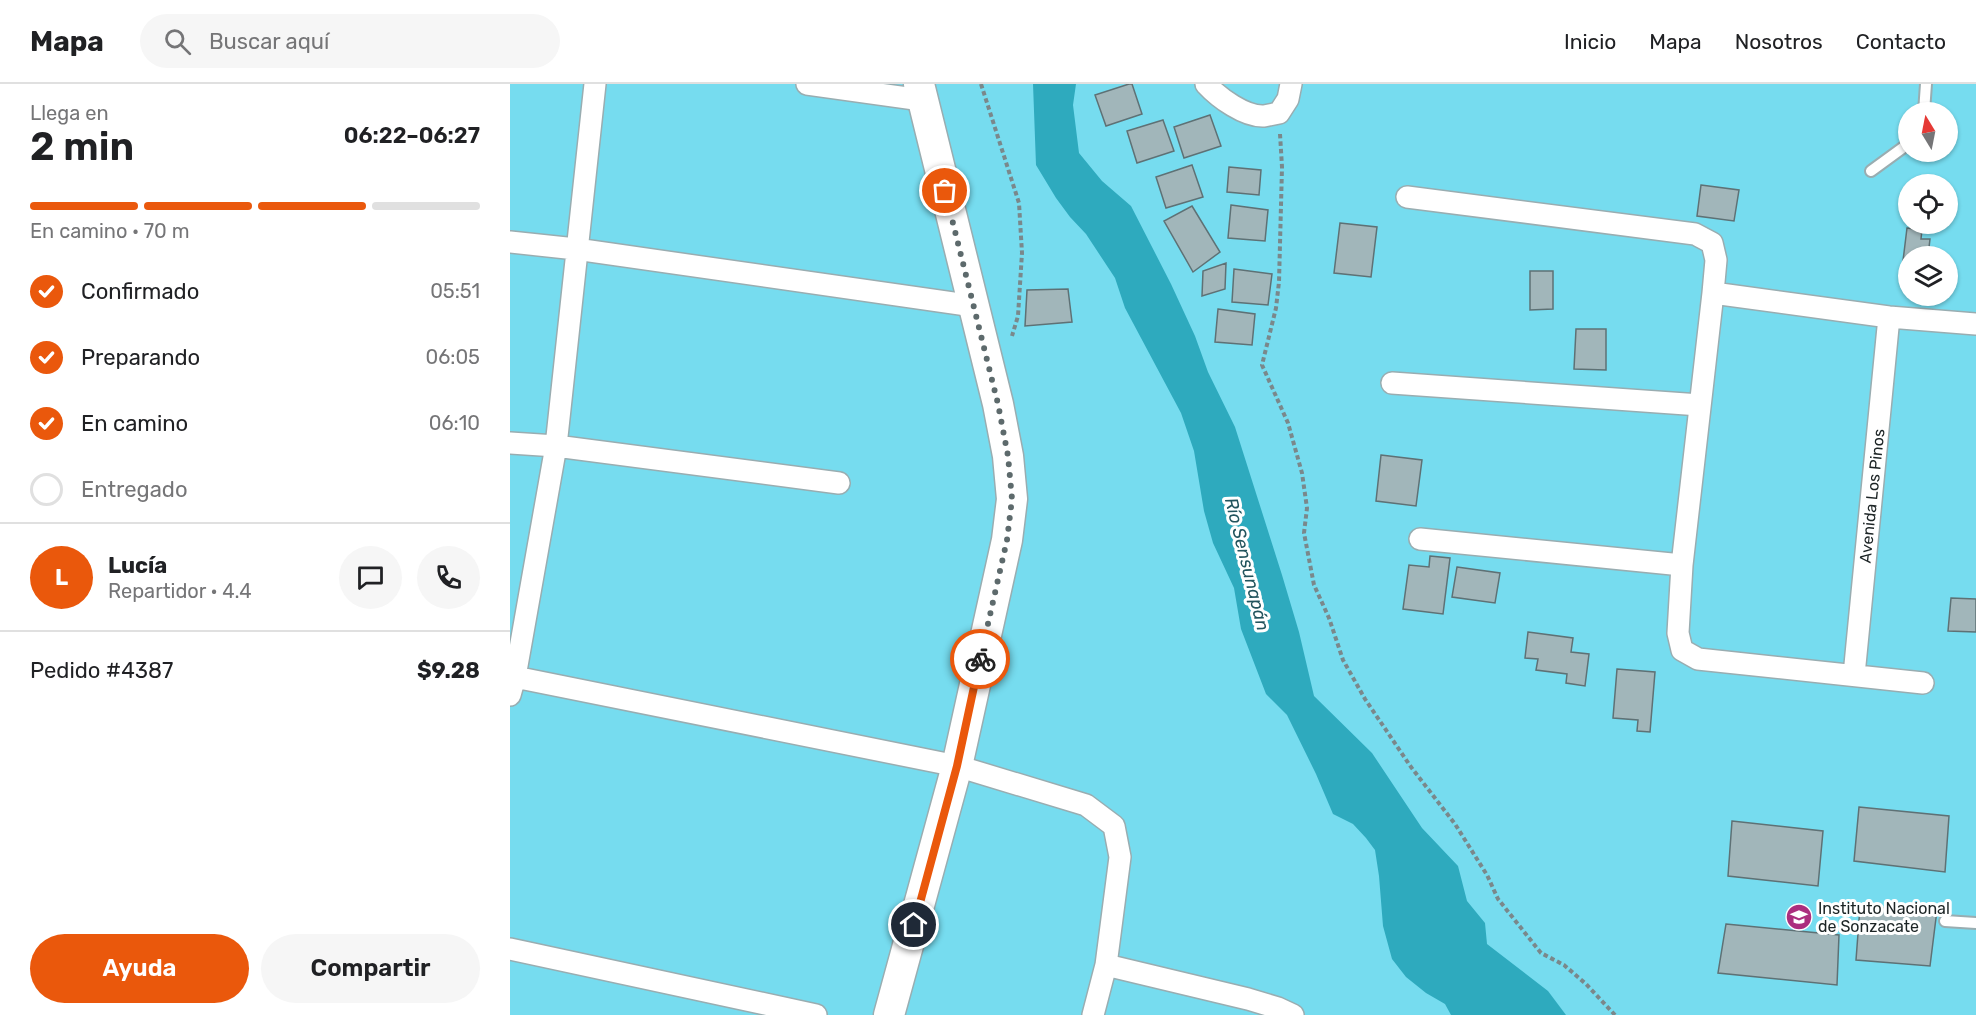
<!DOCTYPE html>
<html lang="es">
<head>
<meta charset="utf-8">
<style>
	:root { --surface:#fff; --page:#f6f6f6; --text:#202124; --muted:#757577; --line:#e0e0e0; --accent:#ea580c }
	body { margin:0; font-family:Rubik,sans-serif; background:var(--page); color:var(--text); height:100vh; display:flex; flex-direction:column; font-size:22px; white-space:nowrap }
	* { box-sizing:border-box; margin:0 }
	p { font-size:20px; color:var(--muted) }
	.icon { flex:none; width:33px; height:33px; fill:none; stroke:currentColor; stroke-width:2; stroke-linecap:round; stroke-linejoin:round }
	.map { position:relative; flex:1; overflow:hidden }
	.panel { display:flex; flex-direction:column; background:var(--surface); width:510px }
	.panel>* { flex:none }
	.needle { width:39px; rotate:350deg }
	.buttons { position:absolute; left:1388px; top:18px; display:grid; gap:12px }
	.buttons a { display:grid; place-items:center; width:60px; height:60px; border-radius:50%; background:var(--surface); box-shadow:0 2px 4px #0004; font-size:30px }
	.pin { position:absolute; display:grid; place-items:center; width:51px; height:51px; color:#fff; margin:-26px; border:3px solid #fff; border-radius:50%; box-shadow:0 2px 6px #0007 }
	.courier { position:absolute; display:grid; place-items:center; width:60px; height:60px; margin:-30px; border:4px solid #ea580c; border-radius:50%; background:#fff; color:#222; box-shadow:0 2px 8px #0007 }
	.headline em { font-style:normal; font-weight:600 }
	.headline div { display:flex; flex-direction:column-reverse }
	.headline { display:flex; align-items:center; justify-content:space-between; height:102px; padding:0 30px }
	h1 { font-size:39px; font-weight:600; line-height:45px }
	.bar { display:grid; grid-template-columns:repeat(4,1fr); gap:9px 6px; align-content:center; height:72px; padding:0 30px }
	.bar i { height:8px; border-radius:4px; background:var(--line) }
	.bar .selected { background:var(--accent) }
	.bar p { grid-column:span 4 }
	.line { display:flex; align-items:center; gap:15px; padding:0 30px; border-top:2px solid var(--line) }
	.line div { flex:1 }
	.round { display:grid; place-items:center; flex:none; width:63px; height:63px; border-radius:32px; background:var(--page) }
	ol { padding:0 30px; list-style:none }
	li { display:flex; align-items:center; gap:18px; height:66px }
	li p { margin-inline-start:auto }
	li .icon { padding:6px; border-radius:50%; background:var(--accent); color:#fff; stroke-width:4 }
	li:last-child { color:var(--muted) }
	li i { width:33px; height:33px; border:3px solid var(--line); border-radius:50% }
	.action { display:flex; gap:12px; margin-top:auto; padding:12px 30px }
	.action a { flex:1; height:69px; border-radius:36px; background:var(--accent); color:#fff; font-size:24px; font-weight:600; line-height:69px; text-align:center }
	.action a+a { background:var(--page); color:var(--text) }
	header { display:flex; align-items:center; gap:36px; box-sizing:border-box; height:84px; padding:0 30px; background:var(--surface); border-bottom:2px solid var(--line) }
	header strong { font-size:28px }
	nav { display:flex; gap:33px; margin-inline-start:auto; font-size:21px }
	.search { width:420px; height:54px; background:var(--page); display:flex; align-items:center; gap:15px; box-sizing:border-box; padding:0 21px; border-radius:33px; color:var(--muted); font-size:22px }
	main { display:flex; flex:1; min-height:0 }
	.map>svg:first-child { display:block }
	.green { fill:#76dcef; fill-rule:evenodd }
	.water { fill:#2eaabe }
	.building { fill:#a1b6ba; stroke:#5e7175; stroke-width:1.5 }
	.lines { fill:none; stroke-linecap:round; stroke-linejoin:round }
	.lane-casing { stroke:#99adb1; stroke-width:14 }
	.street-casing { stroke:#99adb1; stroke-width:24 }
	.secondary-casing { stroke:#99adb1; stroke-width:33 }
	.path { stroke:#7a888b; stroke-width:4; stroke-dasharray:4.5 3; stroke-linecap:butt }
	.lane { stroke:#fff; stroke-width:10 }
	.street { stroke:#fff; stroke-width:21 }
	.secondary { stroke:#fff; stroke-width:30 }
	.done { stroke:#5d6a6c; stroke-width:6; stroke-dasharray:0 10.8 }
	.route { stroke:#ea580c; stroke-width:8 }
	.labels { text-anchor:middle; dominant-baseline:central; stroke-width:6; stroke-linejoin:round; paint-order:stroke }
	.street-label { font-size:16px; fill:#1c2425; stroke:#fff }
	.poi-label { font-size:16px; fill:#1c2425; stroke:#fff; text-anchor:start }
	.water-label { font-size:18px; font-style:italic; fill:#22545d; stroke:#fff }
</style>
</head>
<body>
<header>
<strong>Mapa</strong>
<div class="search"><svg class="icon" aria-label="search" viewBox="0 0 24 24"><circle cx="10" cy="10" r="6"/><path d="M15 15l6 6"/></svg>Buscar aquí</div>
<nav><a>Inicio</a><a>Mapa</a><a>Nosotros</a><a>Contacto</a></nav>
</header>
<main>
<section class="panel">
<div class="headline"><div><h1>2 min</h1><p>Llega en</p></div><em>06:22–06:27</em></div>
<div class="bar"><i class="selected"></i><i class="selected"></i><i class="selected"></i><i></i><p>En camino · 70 m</p></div>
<ol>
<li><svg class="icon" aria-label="check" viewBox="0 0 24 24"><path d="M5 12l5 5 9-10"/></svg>Confirmado<p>05:51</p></li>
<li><svg class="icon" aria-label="check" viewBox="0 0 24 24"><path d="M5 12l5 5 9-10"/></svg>Preparando<p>06:05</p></li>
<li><svg class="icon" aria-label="check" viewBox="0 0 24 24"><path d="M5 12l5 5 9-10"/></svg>En camino<p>06:10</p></li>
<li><i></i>Entregado</li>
</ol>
<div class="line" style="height:108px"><b class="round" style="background:var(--accent);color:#fff">L</b><div><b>Lucía</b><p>Repartidor · 4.4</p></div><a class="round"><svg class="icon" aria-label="chat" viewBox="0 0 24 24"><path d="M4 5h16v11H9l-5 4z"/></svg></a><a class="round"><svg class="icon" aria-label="phone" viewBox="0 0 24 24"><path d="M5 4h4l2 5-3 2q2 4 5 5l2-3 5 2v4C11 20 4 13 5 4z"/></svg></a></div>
<div class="line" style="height:78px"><div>Pedido #4387</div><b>$9.28</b></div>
<div class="action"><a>Ayuda</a><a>Compartir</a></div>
</section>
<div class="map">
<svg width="1466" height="931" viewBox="0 0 1466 931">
	<rect width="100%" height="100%" fill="#d6ebf0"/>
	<path class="green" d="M0 0H1466V931H0ZM1398 28H1437V68H1398ZM1398 100H1437V140H1398ZM1398 172H1437V212H1398Z"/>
	<path class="water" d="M523 0H566L563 21 569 69 592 97 621 122 661 200 685 252 698 288 725 343 772 491 789 548 804 612 862 669 912 744 948 782 957 817 975 839 977 860 1038 907 1056 931H941L935 920 916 909 896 893 882 875 873 842 869 792 865 766 856 754 843 740 823 730 806 690 777 631 756 610 731 545 724 504 703 459 694 427 684 367 671 329 615 224 605 194 576 150 560 133 546 114 526 81Z"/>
	<path class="building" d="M619 0H622L632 30 596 42 585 11Z
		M700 31 711 62 674 74 664 43Z
		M653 36 664 67 627 79 617 47Z
		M682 81 693 113 656 124 646 93Z
		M719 83 751 86 749 111 717 108Z
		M1191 101 1229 106 1224 137 1187 132Z
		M721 121 758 126 755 157 718 154Z
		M682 122 710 168 683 188 654 137Z
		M830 139 867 143 861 193 824 189Z
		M1397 144 1412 146 1411 155H1420L1418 172H1398V186L1392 185Z
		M716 179 715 205 692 212 693 187Z
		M724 185 762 190 758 221 722 218Z
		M1020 187H1043V225L1020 226Z
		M558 205 562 238 515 242 517 206Z
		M708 225 745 230 742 261 705 258Z
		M1066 245H1096V286L1064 285Z
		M871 371 912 376 906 422 866 417Z
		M920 472 940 474 933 530 893 525 899 481 919 483Z
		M947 483 990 489 985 519 942 513Z
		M1441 514 1466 515V548L1438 547Z
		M1018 548 1063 554 1061 568 1079 570 1075 602 1056 599 1057 590 1026 586 1028 575 1015 574Z
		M1107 585 1145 588 1140 648 1127 647 1128 636 1103 634Z
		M1349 723 1439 732 1435 788 1344 777Z
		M1222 737 1313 747 1308 802 1218 792Z
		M1350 823 1427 826 1420 882 1346 876Z
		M1216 840 1329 851 1327 901 1208 889Z"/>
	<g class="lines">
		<defs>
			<path id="lane" d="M1414 28 1416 0
				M1361 87 1398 60
				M1435 837 1466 839"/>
			<path id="street" d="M297 0 412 16
				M696 0C709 14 735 33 754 32 759 31 764 30 769 29L778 15 781 0
				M897 113 1185 150 1202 159 1206 176 1203 209 1172 481 1168 549 1172 566 1188 575 1413 599
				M0 158 66 165 464 222
				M1203 209 1379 233 1466 240
				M882 299 1190 321
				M0 359 46 362 329 399
				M910 455 1172 481
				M1344 591 1379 233
				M0 592 447 682 576 721 604 742 610 773 596 881 583 931
				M0 611 5 593 46 362 85 0
				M0 865 306 931
				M596 881 738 915 768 924 783 931"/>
			<path id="secondary" d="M379 931 447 682 497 456 502 415 498 372 488 320 409 0"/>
		</defs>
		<use href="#lane" class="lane-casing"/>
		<use href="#street" class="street-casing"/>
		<use href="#secondary" class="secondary-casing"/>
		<path class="path" d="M471 0 509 119 512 169 508 232 502 252
			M770 50 772 83 769 198 766 224 752 281 778 339 792 389 797 424 794 449 804 501 819 534 833 576 855 615 901 683 945 740 977 791 988 815 1031 869 1054 881 1076 900 1105 931"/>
		<use href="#lane" class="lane"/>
		<use href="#street" class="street"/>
		<use href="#secondary" class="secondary"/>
	</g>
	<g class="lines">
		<path class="done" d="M435 107 488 320 498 372 502 415 497 456 470 575"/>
		<path class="route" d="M404 841 447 682 470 575"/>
	</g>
	<defs>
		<symbol id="school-disc" viewBox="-11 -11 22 22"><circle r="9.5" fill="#ab2e7e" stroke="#fff"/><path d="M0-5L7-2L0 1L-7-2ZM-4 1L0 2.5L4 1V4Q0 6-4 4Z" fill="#fff"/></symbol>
	</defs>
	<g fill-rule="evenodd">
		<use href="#school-disc" x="1274" y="818" width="30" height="30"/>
	</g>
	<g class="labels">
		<g class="street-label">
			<text transform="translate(1362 412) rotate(-84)">Avenida Los Pinos</text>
		</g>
		<g class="poi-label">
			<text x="1308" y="824">Instituto Nacional<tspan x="1308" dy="18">de Sonzacate</tspan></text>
		</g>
		<g class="water-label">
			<text transform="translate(737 480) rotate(76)">Río Sensunapán</text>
		</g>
	</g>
</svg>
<div class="buttons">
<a><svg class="needle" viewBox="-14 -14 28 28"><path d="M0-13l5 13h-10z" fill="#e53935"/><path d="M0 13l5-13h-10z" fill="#757577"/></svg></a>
<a><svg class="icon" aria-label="locate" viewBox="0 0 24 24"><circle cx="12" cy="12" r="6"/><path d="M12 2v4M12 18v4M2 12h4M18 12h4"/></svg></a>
<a><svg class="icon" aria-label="layers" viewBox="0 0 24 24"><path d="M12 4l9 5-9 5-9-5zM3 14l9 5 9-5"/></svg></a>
</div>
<div class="pin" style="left:435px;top:107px;background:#ea580c"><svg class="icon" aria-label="bag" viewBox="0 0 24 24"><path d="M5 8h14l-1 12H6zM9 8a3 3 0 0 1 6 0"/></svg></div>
<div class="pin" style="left:404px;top:841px;background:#1f2937"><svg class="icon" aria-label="home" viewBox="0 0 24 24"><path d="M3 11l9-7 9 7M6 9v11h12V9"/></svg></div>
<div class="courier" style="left:470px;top:575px"><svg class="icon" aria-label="bike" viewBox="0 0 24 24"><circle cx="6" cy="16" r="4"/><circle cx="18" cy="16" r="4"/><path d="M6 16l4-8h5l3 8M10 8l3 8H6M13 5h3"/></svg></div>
</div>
</main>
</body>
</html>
